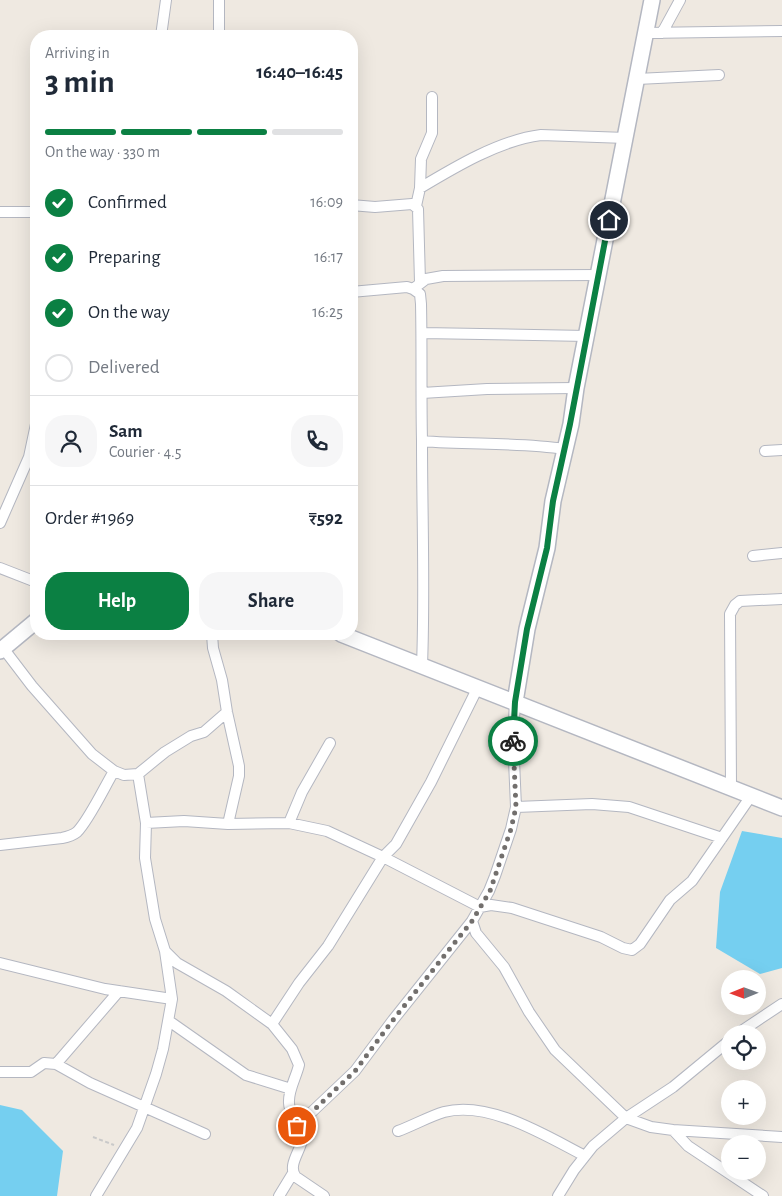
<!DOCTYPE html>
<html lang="en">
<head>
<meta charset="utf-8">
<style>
	:root { --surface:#fff; --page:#f6f6f7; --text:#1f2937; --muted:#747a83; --line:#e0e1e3; --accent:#0b8043 }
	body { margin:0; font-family:"Alegreya Sans",sans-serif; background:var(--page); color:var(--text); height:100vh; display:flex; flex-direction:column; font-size:19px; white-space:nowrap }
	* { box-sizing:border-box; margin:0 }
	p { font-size:16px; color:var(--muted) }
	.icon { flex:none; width:28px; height:28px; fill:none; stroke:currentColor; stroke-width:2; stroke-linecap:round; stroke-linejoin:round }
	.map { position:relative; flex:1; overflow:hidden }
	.panel { position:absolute; left:30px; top:30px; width:328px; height:610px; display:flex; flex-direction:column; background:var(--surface); border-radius:20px; box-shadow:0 5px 20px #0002 }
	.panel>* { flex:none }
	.needle { width:32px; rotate:269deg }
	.fabs { position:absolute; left:721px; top:970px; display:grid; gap:10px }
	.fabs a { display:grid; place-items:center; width:45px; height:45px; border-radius:50%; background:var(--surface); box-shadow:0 5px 20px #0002; font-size:25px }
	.pin { position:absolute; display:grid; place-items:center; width:42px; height:42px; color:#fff; margin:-21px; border:2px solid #fff; border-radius:50%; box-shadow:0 1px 5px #0007 }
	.courier { position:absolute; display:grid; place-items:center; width:50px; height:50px; margin:-25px; border:4px solid #0b8043; border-radius:50%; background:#fff; color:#222; box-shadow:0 1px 6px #0007 }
	.overview em { font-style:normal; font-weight:700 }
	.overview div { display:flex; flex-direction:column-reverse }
	.overview { display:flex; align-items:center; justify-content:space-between; height:85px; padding:0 15px }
	h1 { font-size:32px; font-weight:700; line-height:38px }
	.bar { display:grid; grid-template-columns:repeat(4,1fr); gap:8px 5px; align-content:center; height:60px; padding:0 15px }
	.bar i { height:6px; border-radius:4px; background:var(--line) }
	.bar .selected { background:var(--accent) }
	.bar p { grid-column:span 4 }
	.line { display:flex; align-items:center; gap:12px; padding:0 15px; border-top:1px solid var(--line) }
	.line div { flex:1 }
	.round { display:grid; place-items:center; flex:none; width:52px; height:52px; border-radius:20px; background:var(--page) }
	ol { padding:0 15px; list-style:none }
	li { display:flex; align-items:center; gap:15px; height:55px }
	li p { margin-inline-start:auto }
	li .icon { padding:5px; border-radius:50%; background:var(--accent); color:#fff; stroke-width:4 }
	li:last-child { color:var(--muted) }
	li i { width:28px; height:28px; border:2px solid var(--line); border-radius:50% }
	.primary-button { display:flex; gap:10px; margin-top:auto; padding:10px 15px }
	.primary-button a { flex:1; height:58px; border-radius:20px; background:var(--accent); color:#fff; font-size:20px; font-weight:700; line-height:58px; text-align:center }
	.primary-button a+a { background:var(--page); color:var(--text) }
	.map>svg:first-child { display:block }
	.water { fill:#75cff0 }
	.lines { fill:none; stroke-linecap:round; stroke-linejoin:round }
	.street-casing { stroke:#b4b7c1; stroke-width:12 }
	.secondary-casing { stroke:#b4b7c1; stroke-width:18 }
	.path { stroke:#c9c9c9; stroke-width:2; stroke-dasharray:4 2.5; stroke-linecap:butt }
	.street { stroke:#fff; stroke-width:10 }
	.secondary { stroke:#fff; stroke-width:15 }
	.done { stroke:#726f6d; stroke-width:5; stroke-dasharray:0 9 }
	.route { stroke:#0b8043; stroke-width:6 }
</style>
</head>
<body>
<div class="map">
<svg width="782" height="1196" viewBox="0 0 782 1196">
	<rect width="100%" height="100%" fill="#efe9e1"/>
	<path class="water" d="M742 831 782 838V968L760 974 716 948 720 892Z
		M0 1105 22 1110 63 1151 57 1196H0Z"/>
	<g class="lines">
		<defs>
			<path id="street" d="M645 33 782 31
				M662 33 680 0
				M161 36 166 0
				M219 36V0
				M637 79 719 75
				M420 188C455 167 500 140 541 135L626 138
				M351 205 375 207 412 204 418 209 420 282
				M416 206 420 188 421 159 432 133V97
				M0 212H36
				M413 289 426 279 443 276 598 275
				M351 292 407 287 413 289 420 294 421 304C422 350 421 396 422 441 422 516 425 590 422 665
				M422 333 587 336
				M422 393 487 389 576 388
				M422 441C469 445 517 442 565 449
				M765 451 782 450
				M0 523 29 457 36 424
				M753 556 782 553
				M0 568 36 582
				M212 634 213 648 222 680 227 712 239 766V776L228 824
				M3 648 32 686 92 754 114 771 124 775 138 774 165 752 191 736 204 732 227 712
				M515 702 513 737 516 807 511 829 495 876 489 891 472 921 476 933 504 967 529 1012 555 1050 626 1118 651 1127 673 1130 782 1137
				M138 774 146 823 145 858 155 919 165 951 177 963 226 991 272 1024 292 1049 299 1065C296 1078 288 1090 289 1103 289 1116 304 1130 302 1140 300 1152 287 1166 296 1177L324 1196
				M731 787 730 614 735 605 740 601 782 599
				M516 807 592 804 629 807 722 838
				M146 823 184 821 228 824 289 823 327 831 383 857 480 907 491 905 512 908 601 937 623 948 632 950 640 944 670 900 692 881 751 796
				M289 823 302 792 330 743
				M0 845 62 838C67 837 72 836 77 832 89 820 105 786 114 771
				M0 963 105 989 172 999
				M169 1021 246 1075 291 1089
				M272 1024 299 983 328 946 383 857 396 844 431 782 478 687
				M737 1034 782 1004
				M56 1064 119 991
				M0 1072H31L44 1063 56 1064 90 1083 205 1134
				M297 1126 355 1071 393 1020 472 921
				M673 1130 688 1146 763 1196
				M398 1131C412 1126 430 1116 444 1112 489 1100 546 1136 585 1156
				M96 1196 137 1128 156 1074 163 1049 172 999 165 951
				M279 1196 293 1173
				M558 1196 574 1170 593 1146 626 1118 673 1087 730 1040"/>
			<path id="secondary" d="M341 634 782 808
				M0 651 36 621
				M515 702 527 629 547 548 553 501 571 424 576 388 652 0"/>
		</defs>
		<use href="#street" class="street-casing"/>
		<use href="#secondary" class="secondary-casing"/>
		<path class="path" d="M93 1137 114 1145"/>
		<use href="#street" class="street"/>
		<use href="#secondary" class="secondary"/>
	</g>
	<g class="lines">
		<path class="done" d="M297 1126 355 1071 393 1020 472 921 490 891 511 829 516 807 513 741"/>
		<path class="route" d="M513 741 515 702 527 629 547 548 553 501 570 424 609 220"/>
	</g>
</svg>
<div class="fabs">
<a><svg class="needle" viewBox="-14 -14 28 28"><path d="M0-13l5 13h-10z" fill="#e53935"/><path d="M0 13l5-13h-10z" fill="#747a83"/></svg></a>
<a><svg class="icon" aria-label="locate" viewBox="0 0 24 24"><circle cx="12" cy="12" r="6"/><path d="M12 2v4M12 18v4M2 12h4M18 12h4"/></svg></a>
<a>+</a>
<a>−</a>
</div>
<div class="pin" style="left:297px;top:1126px;background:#ea580c"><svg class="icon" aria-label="bag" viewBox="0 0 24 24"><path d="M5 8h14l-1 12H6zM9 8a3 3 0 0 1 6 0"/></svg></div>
<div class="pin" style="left:609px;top:220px;background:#1f2937"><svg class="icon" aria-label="home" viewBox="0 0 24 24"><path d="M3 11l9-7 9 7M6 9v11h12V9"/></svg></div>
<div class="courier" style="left:513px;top:741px"><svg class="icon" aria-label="bike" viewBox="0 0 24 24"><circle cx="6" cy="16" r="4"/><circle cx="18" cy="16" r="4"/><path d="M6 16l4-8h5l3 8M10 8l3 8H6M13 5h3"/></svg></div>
<section class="panel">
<div class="overview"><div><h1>3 min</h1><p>Arriving in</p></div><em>16:40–16:45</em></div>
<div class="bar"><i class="selected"></i><i class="selected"></i><i class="selected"></i><i></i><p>On the way · 330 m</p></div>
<ol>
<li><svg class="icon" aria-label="check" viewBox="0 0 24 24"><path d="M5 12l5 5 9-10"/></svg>Confirmed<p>16:09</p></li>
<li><svg class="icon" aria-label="check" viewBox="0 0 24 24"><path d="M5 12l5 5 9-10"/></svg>Preparing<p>16:17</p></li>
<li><svg class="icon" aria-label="check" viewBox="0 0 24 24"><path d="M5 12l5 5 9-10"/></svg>On the way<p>16:25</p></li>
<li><i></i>Delivered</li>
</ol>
<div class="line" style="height:90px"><a class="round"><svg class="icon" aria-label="person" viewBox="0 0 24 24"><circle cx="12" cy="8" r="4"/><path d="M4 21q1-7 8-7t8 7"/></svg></a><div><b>Sam</b><p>Courier · 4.5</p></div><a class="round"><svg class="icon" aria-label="phone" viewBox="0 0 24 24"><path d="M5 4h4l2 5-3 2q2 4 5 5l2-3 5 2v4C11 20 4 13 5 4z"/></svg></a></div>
<div class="line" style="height:65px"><div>Order #1969</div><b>₹592</b></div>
<div class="primary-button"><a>Help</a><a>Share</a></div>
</section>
</div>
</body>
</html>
